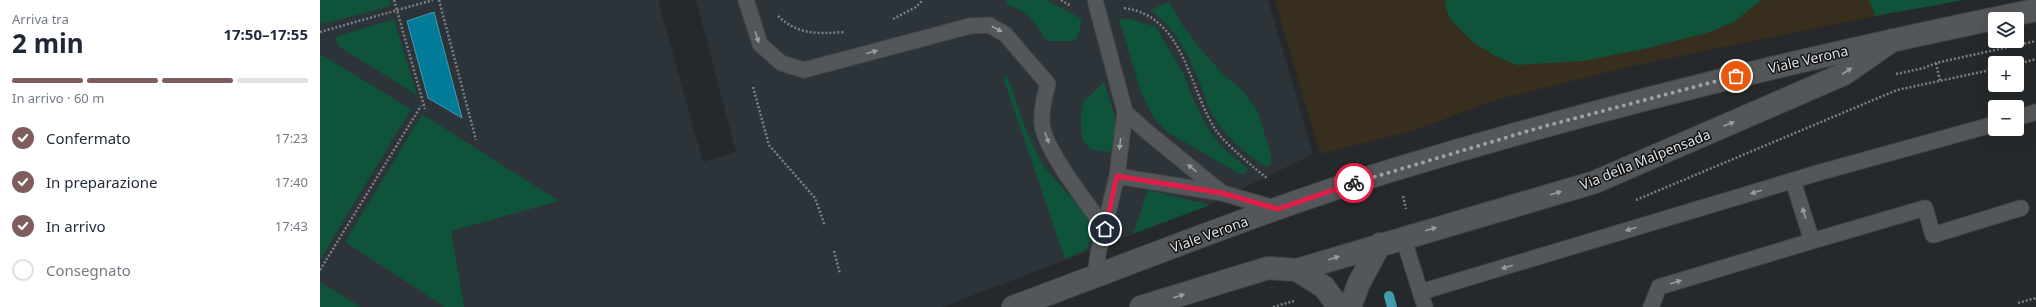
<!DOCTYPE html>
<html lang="it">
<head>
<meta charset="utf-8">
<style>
	:root { --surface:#fff; --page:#f2f2f3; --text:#1f2937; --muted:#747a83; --line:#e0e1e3; --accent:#7f5d5f }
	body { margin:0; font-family:"Noto Sans",sans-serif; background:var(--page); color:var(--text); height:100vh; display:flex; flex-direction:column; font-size:15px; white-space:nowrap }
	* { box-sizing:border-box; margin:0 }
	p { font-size:13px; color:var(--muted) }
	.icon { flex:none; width:22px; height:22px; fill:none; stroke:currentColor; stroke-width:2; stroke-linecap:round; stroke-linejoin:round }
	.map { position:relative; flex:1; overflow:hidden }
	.panel { display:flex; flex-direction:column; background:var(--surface); width:320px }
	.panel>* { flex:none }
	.buttons { position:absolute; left:1668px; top:12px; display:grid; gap:8px }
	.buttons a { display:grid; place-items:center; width:36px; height:36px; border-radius:4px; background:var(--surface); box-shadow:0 4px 16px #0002; font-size:20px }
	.pin { position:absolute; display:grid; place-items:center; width:34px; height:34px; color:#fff; margin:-17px; border:2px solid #fff; border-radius:50%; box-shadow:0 1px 4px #0007 }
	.courier { position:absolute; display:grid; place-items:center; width:40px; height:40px; margin:-20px; border:3px solid #e11d48; border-radius:50%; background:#fff; color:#222; box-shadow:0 1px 5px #0007 }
	.headline em { font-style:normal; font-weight:700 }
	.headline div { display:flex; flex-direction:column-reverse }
	.headline { display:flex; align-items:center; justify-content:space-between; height:68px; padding:0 12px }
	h1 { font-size:26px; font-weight:700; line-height:30px }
	.bar { display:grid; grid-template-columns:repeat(4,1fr); gap:6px 4px; align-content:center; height:48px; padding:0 12px }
	.bar i { height:5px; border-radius:3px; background:var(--line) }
	.bar .on { background:var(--accent) }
	.bar p { grid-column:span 4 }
	ol { padding:0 12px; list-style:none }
	li { display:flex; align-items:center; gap:12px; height:44px }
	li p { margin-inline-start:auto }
	li .icon { padding:4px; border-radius:50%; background:var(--accent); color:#fff; stroke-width:4 }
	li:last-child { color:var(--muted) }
	li i { width:22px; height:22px; border:2px solid var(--line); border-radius:50% }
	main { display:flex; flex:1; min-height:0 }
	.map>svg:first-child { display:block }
	.built { fill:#2c3439 }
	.industrial { fill:#382e1e }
	.green { fill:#0f533a }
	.water { fill:#017b98; stroke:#449aaf }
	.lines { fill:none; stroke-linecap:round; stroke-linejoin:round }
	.stream { stroke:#449aaf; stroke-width:10 }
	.lane-casing { stroke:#454749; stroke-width:17 }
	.street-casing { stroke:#454749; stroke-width:24 }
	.secondary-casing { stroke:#454749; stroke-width:24 }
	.path { stroke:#7c7f81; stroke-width:2.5; stroke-dasharray:2 2; stroke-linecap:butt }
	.lane { stroke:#54575a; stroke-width:15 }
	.street { stroke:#54575a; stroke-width:22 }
	.secondary { stroke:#54575a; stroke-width:22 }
	.lane-bridge-casing { stroke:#454749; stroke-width:17; stroke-linecap:butt }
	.lane-bridge { stroke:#54575a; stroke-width:15 }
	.oneway { fill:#9a9c9f }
	.done { stroke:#9fa1a3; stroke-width:4; stroke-dasharray:0 7.2 }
	.route { stroke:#e11d48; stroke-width:5 }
	.labels { text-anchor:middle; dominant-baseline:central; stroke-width:3; stroke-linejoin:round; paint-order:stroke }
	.street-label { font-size:14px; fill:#e0e2e4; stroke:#101112 }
</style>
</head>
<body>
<main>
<section class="panel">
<div class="headline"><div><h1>2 min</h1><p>Arriva tra</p></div><em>17:50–17:55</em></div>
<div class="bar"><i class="on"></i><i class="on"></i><i class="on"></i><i></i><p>In arrivo · 60 m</p></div>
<ol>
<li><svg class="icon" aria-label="check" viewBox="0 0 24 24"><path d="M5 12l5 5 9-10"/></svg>Confermato<p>17:23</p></li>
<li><svg class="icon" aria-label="check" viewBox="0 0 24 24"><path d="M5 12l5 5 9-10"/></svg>In preparazione<p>17:40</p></li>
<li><svg class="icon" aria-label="check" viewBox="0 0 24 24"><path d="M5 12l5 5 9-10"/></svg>In arrivo<p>17:43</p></li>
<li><i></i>Consegnato</li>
</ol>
</section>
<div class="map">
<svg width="1716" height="307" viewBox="0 0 1716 307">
	<rect width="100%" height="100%" fill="#26292b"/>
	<path class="built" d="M0 0H338L383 162 416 152 376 0H948L993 154 886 206 622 307H0Z"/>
	<path class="industrial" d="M955 0H1644L1555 16 1312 66 1176 100 1092 131 1000 154Z"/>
	<path class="green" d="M0 0H70L71 6 3 24 0 23Z
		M687 0H726L762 19 759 32 755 41H726C714 21 709 12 686 4Z
		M1125 0H1441L1414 22 1390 32 1328 48 1264 61 1197 65 1175 56 1153 42 1131 20 1126 9Z
		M1549 0H1644L1555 16Z
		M849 2 863 26 883 52 904 75 924 92 938 112 951 154V164L949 167C929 160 902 131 891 113 887 104 884 93 880 84 869 56 855 27 830 10Z
		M74 19 97 95 18 46 15 37Z
		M799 19H811L836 27 864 75 873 99 887 127 901 146 927 168 926 173 920 174 847 132 834 118 821 92Z
		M0 54 91 109 0 260Z
		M687 76 707 132 722 164 771 221 772 236 767 249 745 259 683 78Z
		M784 82 797 123 791 152 771 150 763 141 761 129V113L764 101Z
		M102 114 239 201 131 231 144 307H125L25 242Z
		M828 190 890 205 813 234Z
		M0 282 41 307H0Z"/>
	<path class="water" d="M114 12 142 118 108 98 87 21Z"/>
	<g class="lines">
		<path class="stream" d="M1069 296 1072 307"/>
		<defs>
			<path id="lane" d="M426 0 440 44 461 63 484 70 650 26 669 25 685 34 728 84C724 98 721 110 722 124 725 151 769 205 785 229
				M805 112 825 130 901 192
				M1697 118 1716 112
				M797 176 902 193 958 209
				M1083 237 1105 307
				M1492 241 1605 208 1613 235 1701 208
				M775 276 778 254 797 176 805 112
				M1101 292 1501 172 1675 124
				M1331 307 1339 287 1492 241 1473 181"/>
			<path id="street" d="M977 270 1004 287 1019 307
				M821 307 948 268 977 270 1275 182 1524 74 1573 40
				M1030 307 1039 283 1060 244"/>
			<path id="secondary" d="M693 307C820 260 946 209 1076 169 1287 105 1500 54 1716 10"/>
		</defs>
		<use href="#lane" class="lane-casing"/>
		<use href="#street" class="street-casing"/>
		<use href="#secondary" class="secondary-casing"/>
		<path class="path" d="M74 0 105 109
			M119 0 156 140
			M741 0 751 6
			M804 8C864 16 868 86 895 129 904 143 934 168 948 179
			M458 16C478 35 498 34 524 32
			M573 19 596 7 603 0
			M0 32 113 0
			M1616 63 1620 81
			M1697 64 1716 59
			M1576 74 1604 68 1616 63 1716 41
			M433 87 449 145 495 198 505 226
			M1083 196 1086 209
			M1316 200 1577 90 1675 69
			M514 251 520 274
			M0 270 101 106
			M1698 303 1716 298
			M953 307 974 301"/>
		<use href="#lane" class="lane"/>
		<use href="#street" class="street"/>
		<use href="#secondary" class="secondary"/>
		<defs>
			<path id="lane-bridge" d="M775 0 805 112"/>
		</defs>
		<use href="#lane-bridge" class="lane-bridge-casing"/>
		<use href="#lane-bridge" class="lane-bridge"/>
	</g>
	<defs><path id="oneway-solid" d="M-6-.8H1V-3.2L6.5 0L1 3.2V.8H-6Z"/></defs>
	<g class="oneway">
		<use href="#oneway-solid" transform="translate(677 29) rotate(28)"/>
		<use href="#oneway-solid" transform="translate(437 37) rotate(71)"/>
		<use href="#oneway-solid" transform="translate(552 52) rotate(-15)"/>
		<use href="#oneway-solid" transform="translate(1527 71) rotate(-33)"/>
		<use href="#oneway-solid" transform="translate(1409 124) rotate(-23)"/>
		<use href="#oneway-solid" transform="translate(727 138) rotate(69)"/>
		<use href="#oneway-solid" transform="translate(800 144) rotate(96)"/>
		<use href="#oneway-solid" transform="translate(872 168) rotate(-141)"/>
		<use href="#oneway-solid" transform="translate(1436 192) rotate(163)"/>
		<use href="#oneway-solid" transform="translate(1236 193) rotate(-16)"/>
		<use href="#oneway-solid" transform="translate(1484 213) rotate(-107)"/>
		<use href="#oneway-solid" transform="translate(1111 229) rotate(-16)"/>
		<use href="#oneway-solid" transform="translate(1311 229) rotate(163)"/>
		<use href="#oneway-solid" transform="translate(1014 258) rotate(-17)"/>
		<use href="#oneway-solid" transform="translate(1187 267) rotate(163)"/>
		<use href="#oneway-solid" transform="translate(1356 282) rotate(-17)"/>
		<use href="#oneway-solid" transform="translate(859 296) rotate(-17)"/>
	</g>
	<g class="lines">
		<path class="done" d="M1034 183 1218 128 1416 76"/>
		<path class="route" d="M785 229 797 176 902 193 958 209 1034 183"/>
	</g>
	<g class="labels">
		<g class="street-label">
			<text transform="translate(1488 59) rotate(-13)">Viale Verona</text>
			<text transform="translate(1325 159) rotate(-22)">Via della Malpensada</text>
			<text transform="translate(889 234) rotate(-20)">Viale Verona</text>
		</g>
	</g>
</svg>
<div class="buttons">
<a><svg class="icon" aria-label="layers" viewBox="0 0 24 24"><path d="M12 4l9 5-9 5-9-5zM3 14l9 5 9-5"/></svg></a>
<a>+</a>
<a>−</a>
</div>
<div class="pin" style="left:1416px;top:76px;background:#ea580c"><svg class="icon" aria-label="bag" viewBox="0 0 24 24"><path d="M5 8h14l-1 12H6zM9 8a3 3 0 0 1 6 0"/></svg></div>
<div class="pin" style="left:785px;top:229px;background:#1f2937"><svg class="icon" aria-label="home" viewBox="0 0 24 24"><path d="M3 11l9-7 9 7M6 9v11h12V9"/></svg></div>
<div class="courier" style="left:1034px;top:183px"><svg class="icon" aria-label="bike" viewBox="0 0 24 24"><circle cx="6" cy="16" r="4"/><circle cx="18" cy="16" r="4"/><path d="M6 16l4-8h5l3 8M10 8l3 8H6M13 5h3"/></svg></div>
</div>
</main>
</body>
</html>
